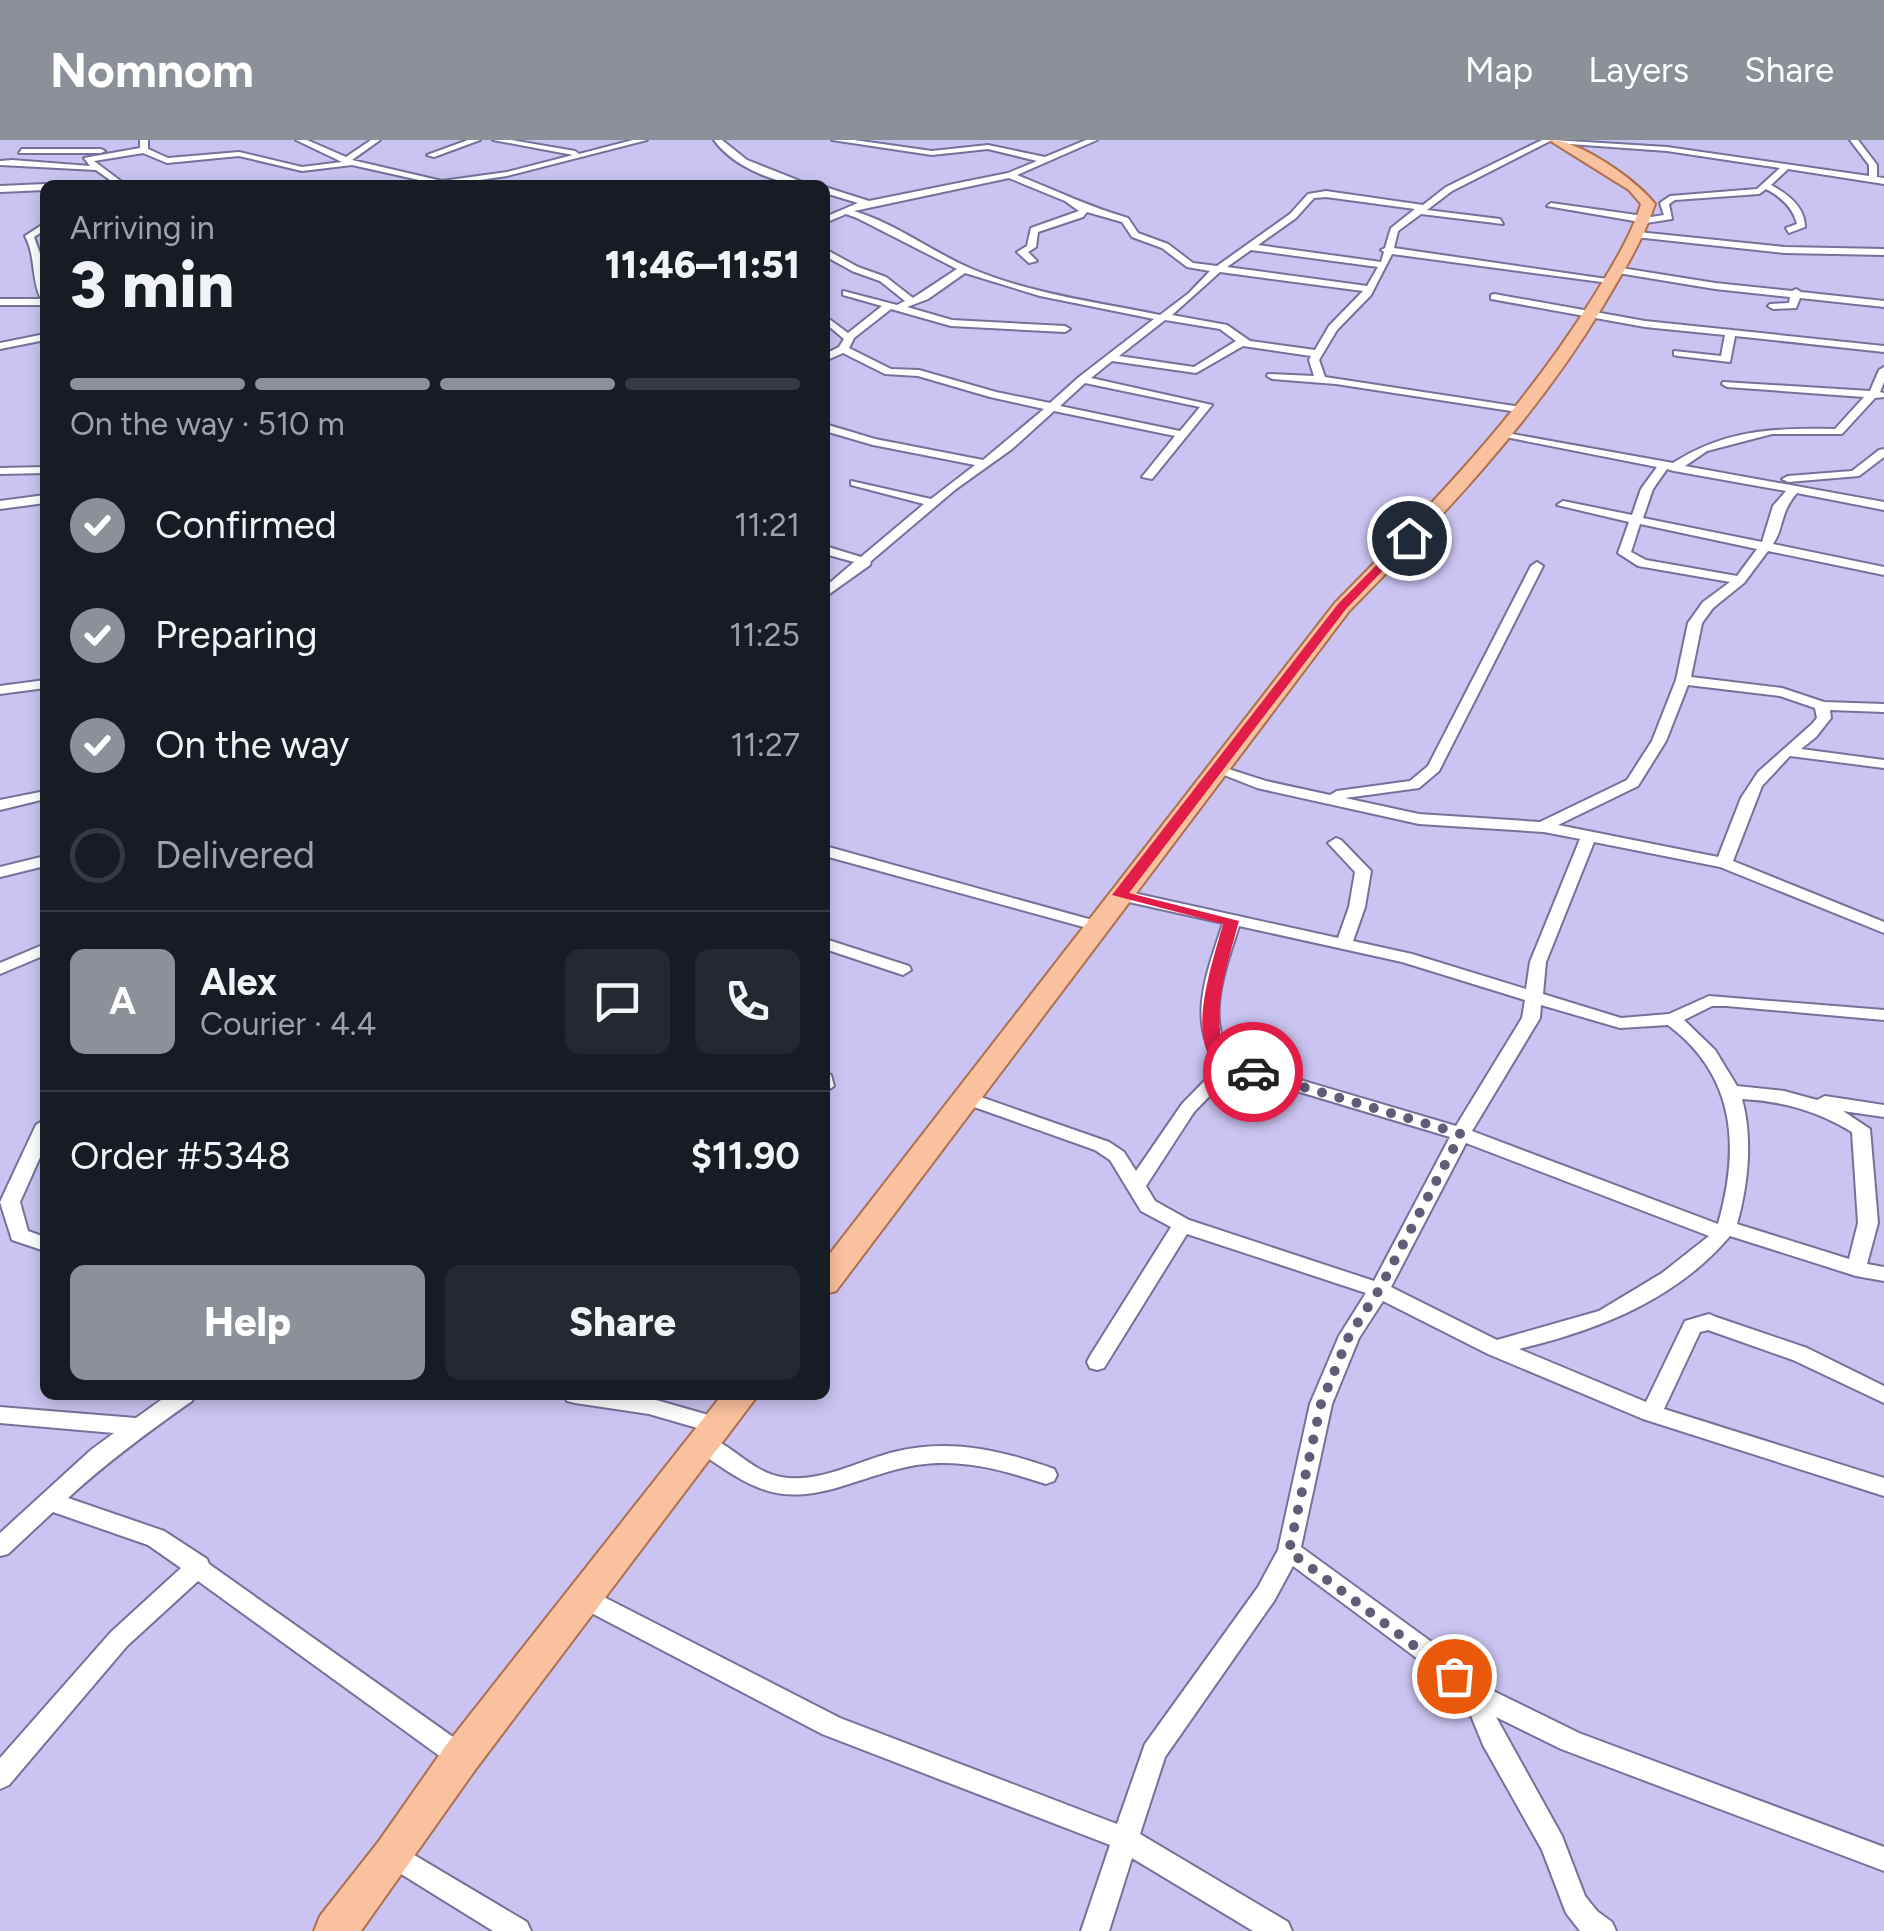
<!DOCTYPE html>
<html lang="en">
<head>
<meta charset="utf-8">
<style>
	:root { --surface:#171b24; --page:#242831; --text:#f1f3f6; --muted:#9ea1a6; --line:#363941; --accent:#8c9099 }
	body { margin:0; font-family:Figtree,sans-serif; background:var(--page); color:var(--text); height:100vh; display:flex; flex-direction:column; font-size:38px; white-space:nowrap }
	* { box-sizing:border-box; margin:0 }
	p { font-size:32px; color:var(--muted) }
	.icon { flex:none; width:55px; height:55px; fill:none; stroke:currentColor; stroke-width:2; stroke-linecap:round; stroke-linejoin:round }
	.map { position:relative; flex:1; overflow:hidden }
	.drawer { position:absolute; left:40px; top:40px; width:790px; height:1220px; display:flex; flex-direction:column; background:var(--surface); border-radius:15px; box-shadow:0 5px 15px #0003 }
	.drawer>* { flex:none }
	.pin { position:absolute; display:grid; place-items:center; width:85px; height:85px; color:#fff; margin:-42px; border:5px solid #fff; border-radius:50%; box-shadow:0 2px 10px #0007 }
	.courier { position:absolute; display:grid; place-items:center; width:100px; height:100px; margin:-50px; border:8px solid #e11d48; border-radius:50%; background:#fff; color:#222; box-shadow:0 2px 12px #0007 }
	.headline em { font-style:normal; font-weight:800 }
	.headline div { display:flex; flex-direction:column-reverse }
	.headline { display:flex; align-items:center; justify-content:space-between; height:170px; padding:0 30px }
	h1 { font-size:65px; font-weight:800; line-height:75px }
	.bar { display:grid; grid-template-columns:repeat(4,1fr); gap:15px 10px; align-content:center; height:120px; padding:0 30px }
	.bar i { height:12px; border-radius:8px; background:var(--line) }
	.bar .selected { background:var(--accent) }
	.bar p { grid-column:span 4 }
	.line { display:flex; align-items:center; gap:25px; padding:0 30px; border-top:2px solid var(--line) }
	.line div { flex:1 }
	.round { display:grid; place-items:center; flex:none; width:105px; height:105px; border-radius:15px; background:var(--page) }
	ol { padding:0 30px; list-style:none }
	li { display:flex; align-items:center; gap:30px; height:110px }
	li p { margin-inline-start:auto }
	li .icon { padding:10px; border-radius:50%; background:var(--accent); color:#fff; stroke-width:4 }
	li:last-child { color:var(--muted) }
	li i { width:55px; height:55px; border:5px solid var(--line); border-radius:50% }
	.cta { display:flex; gap:20px; margin-top:auto; padding:20px 30px }
	.cta a { flex:1; height:115px; border-radius:15px; background:var(--accent); color:#fff; font-size:40px; font-weight:800; line-height:115px; text-align:center }
	.cta a+a { background:var(--page); color:var(--text) }
	header { display:flex; align-items:center; gap:60px; box-sizing:border-box; height:140px; padding:0 50px; background:var(--accent); color:#fff }
	header strong { font-size:48px }
	nav { display:flex; gap:55px; margin-inline-start:auto; font-size:35px }
	.map>svg:first-child { display:block }
	.lines { fill:none; stroke-linecap:round; stroke-linejoin:round }
	.minor-casing { stroke:#777099; stroke-width:4 }
	.primary-casing { stroke:#ad704f; stroke-width:4 }
	.minor { fill:#fff; fill-rule:evenodd }
	.primary { fill:#f9c19d; fill-rule:evenodd }
	.route { fill:#e11d48 }
	.done { stroke:#615d78; stroke-width:10; stroke-dasharray:0 18 }
</style>
</head>
<body>
<header>
<strong>Nomnom</strong>
<nav><a>Map</a><a>Layers</a><a>Share</a></nav>
</header>
<div class="map">
<svg width="1884" height="1791" viewBox="0 0 1884 1791">
	<rect width="100%" height="100%" fill="#cbc4f2"/>
	<g class="lines">
		<defs>
			<path id="minor" d="M140 0H148V9L168 18 239 12 302 27 342 22 296 0H307L346 17 371 0H380L352 20 442 41 507 32 573 15 493 0H511L575 11 579 14 633 0H647L507 36 446 45H424L428 42 352 25 302 31 239 16 167 23 143 13 94 21 126 45H117L96 30 0 25V21L12 20 90 26 84 18 140 8Z
				M468 0H480L434 17 427 15Z
				M714 0H722L747 20 810 45C778 45 733 27 714 0Z
				M832 0H854L932 11 988 5 1045 17 1086 0H1097L1017 35C1055 50 1089 67 1128 78L1138 93 1168 104 1193 123 1217 126 1290 74 1308 54 1326 51 1423 65 1446 47 1542 0H1552L1452 51 1427 70 1500 79 1503 84 1421 74 1398 91 1394 108 1614 140 1609 143 1392 114 1371 155 1337 190 1319 220 1325 237 1528 268V272L1524 273 1336 244 1272 239 1267 236 1268 234 1314 236 1309 220 1311 216 1243 206 1196 233 1112 221 1091 238 1212 265 1152 339 1142 337 1175 296 1054 271 1012 309 956 349 871 421 870 425 825 457V447L854 422 825 414V406L861 417 924 364 851 345V341L931 359 975 325 873 305 825 291V284L875 299 983 320 1044 269 990 257 918 236 885 234 843 213 825 221V214L839 207 844 199 825 183V176L848 193 882 166 843 155V151L897 165 905 161 880 141 852 131 825 116V109L858 127 886 137 913 158 957 129 857 78 846 74 825 83V77L858 63 825 53V47L869 61 1008 33 1037 21 988 9 932 15ZM1009 38 1065 61 1079 71 1031 88 1027 106 1017 112 1029 123 1037 121 1028 112 1036 107 1038 92 1083 77 1087 72 1122 82 1132 97 1162 108 1187 127 1210 131 1189 153 1160 175C1097 162 1032 154 972 129 932 112 897 84 854 71ZM1326 57 1415 69 1391 88 1385 108 1381 110 1384 112 1381 122 1258 105 1296 78 1314 58ZM1251 110 1378 127 1367 146 1227 127ZM1220 132 1363 151 1329 186 1315 210 1250 201 1227 185 1172 175ZM965 133 1040 156 1154 179 1079 237 1050 263 996 252 919 230 891 229 849 208 854 198 891 169 951 186 1065 192 1070 189 1065 186 952 180 907 167 928 159ZM1165 180 1220 189 1236 201 1194 227 1119 216ZM1085 243 1200 267 1180 291 1060 266Z
				M1553 0 1667 7 1869 36V25L1850 0H1858L1877 25V37L1884 38V44L1788 29 1771 45C1788 54 1805 67 1805 87L1789 93 1786 88 1797 84C1793 67 1781 57 1766 49L1759 54 1675 60 1669 64 1672 79 1646 83 1547 66 1551 63 1651 77 1664 75 1660 63 1670 56 1757 49 1780 28 1667 11 1556 3Z
				M22 9H101L105 11 101 13H19Z
				M45 44V50L0 52V46Z
				M45 83V90L34 97 42 119 45 165H0V159H41C31 139 36 116 25 96Z
				M1638 92 1784 107 1884 109V115L1784 113 1635 97Z
				M1615 127 1715 143 1792 151 1796 149 1801 152 1884 161V167L1800 158 1796 168 1773 169 1768 166 1770 164 1789 163 1790 157 1715 149 1612 132 1610 130Z
				M1494 154 1645 181 1884 206V212L1735 196 1730 222 1678 216 1674 215V211L1721 216 1725 195 1645 187 1491 159V155Z
				M45 194V200L0 209V203Z
				M1884 227V242L1880 252 1884 253V257L1875 258 1842 294H1772L1707 311 1685 326 1884 362V370L1797 353C1779 374 1785 386 1773 404L1884 427V435L1768 411 1744 443 1713 468 1702 483 1691 537 1782 548 1824 562 1884 564V572L1830 570 1831 578 1816 597 1801 609 1884 620V628L1790 616 1762 646 1733 721 1884 782V793L1720 727 1594 702 1546 822 1543 854 1621 878 1669 874 1709 856 1884 870V880L1726 866H1712L1684 880 1715 910 1737 946 1784 951 1817 960 1825 956 1884 965V977L1843 971 1870 989 1878 1083 1867 1124 1884 1127V1141L1856 1136 1730 1096C1676 1160 1598 1190 1519 1209L1646 1262 1685 1181 1709 1174 1716 1177 1807 1208 1884 1246V1263L1793 1220 1708 1190 1700 1192 1664 1269 1884 1338V1356L1643 1279 1488 1214 1383 1161 1359 1198 1332 1264 1301 1407 1444 1511 1483 1546 1579 1593 1884 1707V1731L1561 1609 1496 1577 1562 1696 1585 1756 1597 1771 1612 1782 1616 1791H1580L1566 1773 1542 1710 1483 1605 1465 1561 1426 1525 1293 1426 1274 1461 1165 1617 1140 1694 1288 1782 1292 1791H1253L1132 1718 1109 1791H1081L1110 1705 822 1594 578 1466 574 1459 578 1452 586 1449 594 1452 840 1578 1117 1684 1145 1604 1258 1447 1278 1410 1310 1264 1339 1196 1366 1153 1187 1094 1104 1228 1097 1230 1090 1228 1087 1222 1090 1216 1171 1087 1141 1071 1110 1020 1095 1010 960 962 957 958 966 952 972 954 1109 1002 1124 1012 1136 1031 1182 964 1220 925C1184 885 1209 827 1223 783L1120 760 1112 755 1120 750 1338 798 1349 767 1355 732 1328 703 1336 698 1341 700 1371 731 1365 767 1353 801 1412 814 1526 849 1530 822 1580 699 1544 692 1419 684 1257 648 1209 629 1216 625 1266 641 1330 655 1337 651 1410 641 1428 626 1531 426 1537 422 1543 426 1439 631 1419 648 1345 658 1419 674 1540 682 1627 640 1652 601 1676 540 1688 483 1703 462 1730 442 1638 426 1618 413 1629 382 1557 365 1563 361 1632 375 1641 349 1657 327 1495 295 1501 292 1673 323C1726 289 1774 288 1835 289L1864 257 1727 247 1722 244 1723 242 1870 251 1879 230ZM1667 329 1674 331 1786 351 1773 366 1762 402 1643 378 1653 349ZM1640 384 1757 409 1737 436 1646 420 1631 412ZM1688 545 1780 556 1815 568 1817 578 1812 584 1758 632 1741 658 1718 717 1558 685 1638 646 1666 601ZM1239 786 1402 822 1525 860 1522 878 1456 986 1236 921C1202 884 1226 828 1239 786ZM1541 865 1620 888 1668 885C1736 936 1740 1007 1718 1084L1472 991 1540 878ZM1233 932 1450 997 1374 1141 1189 1080 1155 1061 1146 1046 1194 972ZM1742 959C1783 961 1817 971 1852 992L1858 1083 1849 1119 1737 1084C1748 1045 1753 999 1742 959ZM1466 1003 1709 1096 1662 1133 1599 1171 1497 1200 1391 1147Z
				M1884 309V317L1859 336 1788 342 1782 339 1788 336 1852 331 1879 310Z
				M45 327V333L0 334V328Z
				M45 355V363L0 369V361Z
				M45 540V548L0 554V546Z
				M45 651V659L0 670V660Z
				M825 706 1103 783 1105 786 1103 789H1091L825 716Z
				M45 716V726L0 737V727Z
				M825 799 909 826 911 830 903 835 825 809Z
				M45 804V815L0 834V823Z
				M825 933 831 935 834 946 825 952Z
				M45 979V1006L20 1062 28 1091 45 1097V1111L12 1100 0 1062 36 985Z
				M168 1255H195L192 1261C148 1292 107 1322 68 1358L164 1391 207 1419 209 1424 470 1609 474 1617 470 1625 461 1628 452 1625 198 1441 127 1506 9 1645 0 1649V1618L111 1492 181 1428 148 1405 53 1372 8 1414 0 1416V1393L92 1309 114 1293 0 1283V1267L136 1278Z
				M564 1255 649 1258 726 1280 729 1286 726 1292 718 1294 649 1274 575 1263 567 1261Z
				M706 1296C733 1305 752 1332 781 1337 819 1344 858 1321 894 1312 949 1298 1001 1310 1054 1329L1057 1335 1054 1341 1046 1344C1003 1330 962 1318 916 1325 893 1329 871 1337 849 1344 779 1367 755 1351 698 1311L695 1305 698 1299Z
				M394 1703 527 1782 531 1791H493L385 1724 381 1715 385 1706Z"/>
			<path id="primary" d="M1549 0C1580 0 1636 40 1655 64 1643 101 1623 132 1603 166 1534 281 1443 376 1349 471L836 1151 825 1154V1120L1335 463C1430 367 1520 274 1592 159 1611 128 1630 99 1641 64L1629 50Z
				M722 1255H758L475 1630 361 1791H314L320 1776 379 1701 447 1604Z"/>
		</defs>
		<use href="#minor" class="minor-casing"/>
		<use href="#primary" class="primary-casing"/>
		<use href="#minor" class="minor"/>
		<use href="#primary" class="primary"/>
	</g>
	<path class="route" d="M1405 396 1414 398 1346 469 1129 753 1239 781C1228 823 1210 871 1225 913L1261 932 1253 937C1238 933 1219 931 1210 917 1190 885 1214 818 1223 784L1112 755 1338 464Z"/>
	<g class="lines">
		<path class="done" d="M1253 932 1461 994 1379 1150 1349 1196 1321 1264 1289 1411 1454 1536"/>
	</g>
</svg>
<div class="pin" style="left:1454px;top:1536px;background:#ea580c"><svg class="icon" aria-label="bag" viewBox="0 0 24 24"><path d="M5 8h14l-1 12H6zM9 8a3 3 0 0 1 6 0"/></svg></div>
<div class="pin" style="left:1409px;top:398px;background:#1f2937"><svg class="icon" aria-label="home" viewBox="0 0 24 24"><path d="M3 11l9-7 9 7M6 9v11h12V9"/></svg></div>
<div class="courier" style="left:1253px;top:932px"><svg class="icon" aria-label="car" viewBox="0 0 24 24"><path d="M5 17H2v-5l4-1 3-4h7l3 4 3 1v5h-3M9 17h6M6 11h13"/><circle cx="7" cy="17" r="2"/><circle cx="17" cy="17" r="2"/></svg></div>
<section class="drawer">
<div class="headline"><div><h1>3 min</h1><p>Arriving in</p></div><em>11:46–11:51</em></div>
<div class="bar"><i class="selected"></i><i class="selected"></i><i class="selected"></i><i></i><p>On the way · 510 m</p></div>
<ol>
<li><svg class="icon" aria-label="check" viewBox="0 0 24 24"><path d="M5 12l5 5 9-10"/></svg>Confirmed<p>11:21</p></li>
<li><svg class="icon" aria-label="check" viewBox="0 0 24 24"><path d="M5 12l5 5 9-10"/></svg>Preparing<p>11:25</p></li>
<li><svg class="icon" aria-label="check" viewBox="0 0 24 24"><path d="M5 12l5 5 9-10"/></svg>On the way<p>11:27</p></li>
<li><i></i>Delivered</li>
</ol>
<div class="line" style="height:180px"><b class="round" style="background:var(--accent);color:#fff">A</b><div><b>Alex</b><p>Courier · 4.4</p></div><a class="round"><svg class="icon" aria-label="chat" viewBox="0 0 24 24"><path d="M4 5h16v11H9l-5 4z"/></svg></a><a class="round"><svg class="icon" aria-label="phone" viewBox="0 0 24 24"><path d="M5 4h4l2 5-3 2q2 4 5 5l2-3 5 2v4C11 20 4 13 5 4z"/></svg></a></div>
<div class="line" style="height:130px"><div>Order #5348</div><b>$11.90</b></div>
<div class="cta"><a>Help</a><a>Share</a></div>
</section>
</div>
</body>
</html>
